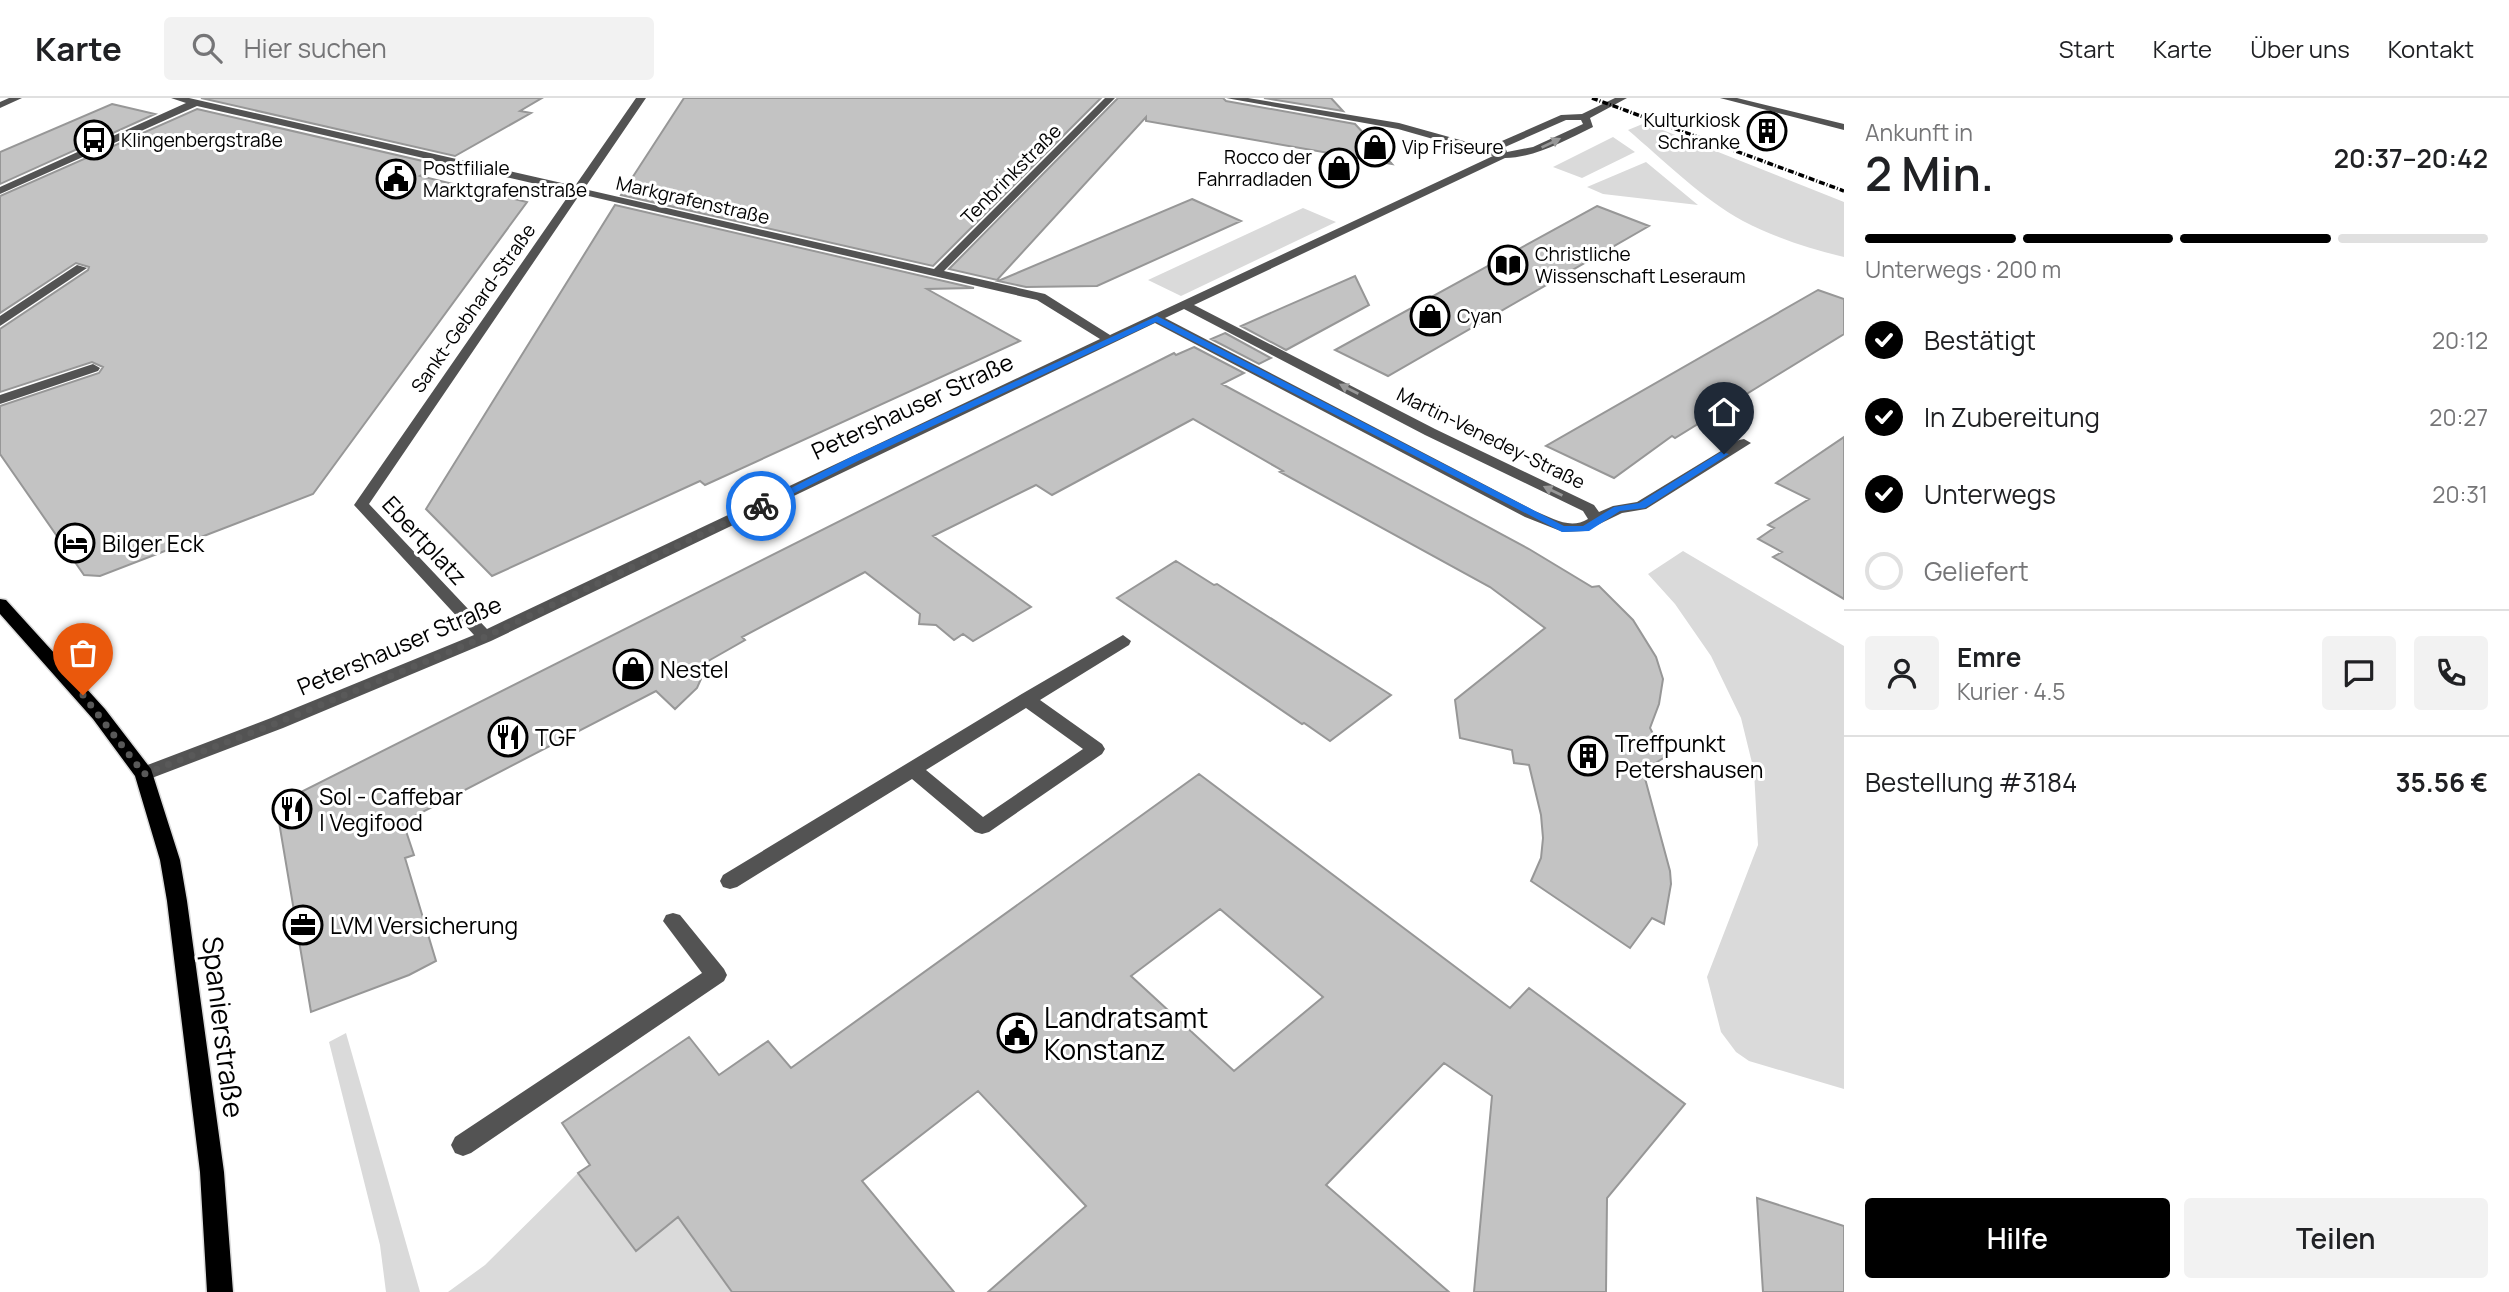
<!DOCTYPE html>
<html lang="de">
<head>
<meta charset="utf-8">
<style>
	:root { --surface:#fff; --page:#f2f2f2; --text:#202124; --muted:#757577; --line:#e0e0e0; --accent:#000 }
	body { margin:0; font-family:Manrope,sans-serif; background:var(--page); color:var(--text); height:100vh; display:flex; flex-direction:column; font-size:26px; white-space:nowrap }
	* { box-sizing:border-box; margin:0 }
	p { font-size:23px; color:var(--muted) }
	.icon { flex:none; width:38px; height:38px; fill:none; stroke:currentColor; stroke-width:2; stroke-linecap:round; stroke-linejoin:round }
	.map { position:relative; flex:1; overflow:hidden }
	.panel { display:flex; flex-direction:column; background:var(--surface); width:665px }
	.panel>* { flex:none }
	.pin { position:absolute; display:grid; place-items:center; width:60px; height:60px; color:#fff; margin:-72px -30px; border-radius:50% 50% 50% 0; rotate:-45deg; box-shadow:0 0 7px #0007 }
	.pin .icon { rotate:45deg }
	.courier { position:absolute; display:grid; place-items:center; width:70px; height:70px; margin:-35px; border:5px solid #1a73e8; border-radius:50%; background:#fff; color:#222; box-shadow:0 2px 9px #0007 }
	.head em { font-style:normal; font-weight:600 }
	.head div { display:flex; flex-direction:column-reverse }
	.head { display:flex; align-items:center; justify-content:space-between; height:119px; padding:0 21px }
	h1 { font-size:46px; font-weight:600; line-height:52px }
	.bar { display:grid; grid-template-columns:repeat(4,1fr); gap:10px 7px; align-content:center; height:84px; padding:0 21px }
	.bar i { height:9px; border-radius:5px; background:var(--line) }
	.bar .active { background:var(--accent) }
	.bar p { grid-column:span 4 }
	.line { display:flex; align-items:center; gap:18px; padding:0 21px; border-top:2px solid var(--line) }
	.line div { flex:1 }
	.round { display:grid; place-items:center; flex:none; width:74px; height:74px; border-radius:7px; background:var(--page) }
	ol { padding:0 21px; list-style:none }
	li { display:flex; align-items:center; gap:21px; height:77px }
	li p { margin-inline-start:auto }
	li .icon { padding:7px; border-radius:50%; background:var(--accent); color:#fff; stroke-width:4 }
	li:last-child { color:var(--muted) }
	li i { width:38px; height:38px; border:4px solid var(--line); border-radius:50% }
	.primary-button { display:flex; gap:14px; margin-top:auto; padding:14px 21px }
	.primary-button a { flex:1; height:80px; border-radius:7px; background:var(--accent); color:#fff; font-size:28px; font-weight:600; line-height:80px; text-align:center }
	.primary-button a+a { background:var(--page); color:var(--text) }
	header { display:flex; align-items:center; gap:42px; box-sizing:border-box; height:98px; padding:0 35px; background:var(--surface); border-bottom:2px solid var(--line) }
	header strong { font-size:33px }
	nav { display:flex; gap:38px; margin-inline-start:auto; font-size:24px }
	.search { width:490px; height:63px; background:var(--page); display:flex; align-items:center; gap:18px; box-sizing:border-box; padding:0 24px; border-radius:7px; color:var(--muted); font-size:26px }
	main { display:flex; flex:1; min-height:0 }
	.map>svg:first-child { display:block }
	.green { fill:#dadada }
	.building { fill:#c3c3c3; stroke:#979797; stroke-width:2; fill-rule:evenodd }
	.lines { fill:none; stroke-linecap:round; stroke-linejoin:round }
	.major-casing { stroke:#dbdbdb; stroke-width:3 }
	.minor { fill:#535353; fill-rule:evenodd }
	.major { fill:#000; fill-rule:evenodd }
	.rail { stroke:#000; stroke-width:3.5; stroke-dasharray:6 2 1 2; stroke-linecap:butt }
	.oneway { fill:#989898 }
	.route { fill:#1a73e8 }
	.done { stroke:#595959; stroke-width:7; stroke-dasharray:0 12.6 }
	.labels { text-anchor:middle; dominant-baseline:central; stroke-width:6; stroke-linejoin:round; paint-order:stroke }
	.far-poi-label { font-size:19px; fill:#000; stroke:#fff; text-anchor:start }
	.far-street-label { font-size:19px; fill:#000; stroke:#fff }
	.street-label { font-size:23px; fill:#000; stroke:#fff }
	.poi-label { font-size:23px; fill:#000; stroke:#fff; text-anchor:start }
	.near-poi-label { font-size:28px; fill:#000; stroke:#fff; text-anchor:start }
	.near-street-label { font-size:28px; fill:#000; stroke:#fff }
</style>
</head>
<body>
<header>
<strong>Karte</strong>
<div class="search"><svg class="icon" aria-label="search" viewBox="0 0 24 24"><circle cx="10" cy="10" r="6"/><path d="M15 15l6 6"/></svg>Hier suchen</div>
<nav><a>Start</a><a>Karte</a><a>Über uns</a><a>Kontakt</a></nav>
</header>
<main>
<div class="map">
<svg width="1844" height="1194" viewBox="0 0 1844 1194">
	<rect width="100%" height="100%" fill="#fff"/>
	<path class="green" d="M1645 25 1844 104V159C1810 151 1774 139 1743 123 1704 102 1662 61 1628 32Z
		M1613 39 1635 54 1582 80 1553 69Z
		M1646 64 1698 107 1603 96 1587 89Z
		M1303 110 1336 124 1181 198 1148 182Z
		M1683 453 1844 548V991L1749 963 1736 954 1721 934 1707 879 1758 747 1754 673 1741 620 1711 558 1675 506 1648 476Z
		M346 935 420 1194H386L380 1147 329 944Z
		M578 1075 636 1153 678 1119 732 1194H448L485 1167Z"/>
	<path class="building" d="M201 0H542L520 13 531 15 455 58Z
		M684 0H1101L933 168 621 97Z
		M1118 0H1223L1226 3 1355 26 1392 66 1146 23V19L997 182 949 171Z
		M1264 0H1331L1343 13Z
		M112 6 155 16 0 86V54Z
		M197 11 440 67 420 78 527 104 313 396 100 478 84 477 0 356V308L99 275 103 269 92 264 0 294V231L88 172 89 169 76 165 0 215V98Z
		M1192 101 1241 123 1097 188 1026 189 998 183Z
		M615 107 974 190 927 191 1020 243 705 387 700 383 492 478 426 411Z
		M1597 108 1649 128 1388 278 1335 252Z
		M1355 178 1369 207 1286 252 1241 228Z
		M1818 192 1844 201V236L1675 340 1672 338 1614 380 1546 348Z
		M1225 235 1271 260 1259 266 1211 241Z
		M1194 249 1244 275 1222 286 1529 451 1592 489 1599 488 1633 522 1656 559 1663 581 1659 606 1650 630 1665 659 1643 673 1670 773 1671 786 1664 826 1652 820 1630 850 1531 783 1541 760 1543 740 1541 717 1529 667 1514 665 1512 652 1460 640 1455 602 1545 530 1490 489 1280 374 1283 373 1193 321 1052 397 1036 387 933 438 1031 509 973 543 963 536 954 542 936 527 919 526 920 516 865 474 742 539 745 542 703 566 701 581 697 590 675 611 656 593 403 724 414 757 405 760 436 863 409 877 311 914 278 718 293 698 1174 255 1176 257Z
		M1844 339V501L1773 459 1782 454 1758 441 1774 430 1768 427 1809 401 1776 385Z
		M1176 463 1214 487 1217 486 1391 597 1330 643 1304 625 1302 626 1117 500Z
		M1199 676 1510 910 1529 890 1685 1006 1607 1100 1606 1194H1474L1492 998 1444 965 1326 1087 1449 1194H988L1086 1108 978 993 862 1083 954 1194H732L678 1119 636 1153 578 1075 590 1067 562 1025 689 939 719 977 768 943 791 970ZM1220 811 1323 899 1234 973 1131 878Z
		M1757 1100 1844 1128V1194H1763Z"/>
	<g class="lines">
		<defs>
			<path id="major" d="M0 501 6 502 105 611 151 671 180 762 187 803 224 1074 233 1194H207L200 1074 167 803 160 762 135 678 93 621 0 516Z"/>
		</defs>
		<use href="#major" class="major-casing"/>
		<path class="minor" d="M9 0H22L0 10V4Z
			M171 0H189L575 88 636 0H646L584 91 934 171 1105 0H1115L944 173 1045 196 1110 237 1493 58 1398 31 1226 0H1248L1399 25 1496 52 1495 46 1561 17 1582 16 1615 0H1627L1590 20 1593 29C1564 43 1537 59 1505 60L1194 207 1435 331 1594 407 1599 414 1613 408 1637 404 1739 342 1744 341 1751 345 1646 411 1622 415 1585 433 1563 434 1525 419 1155 225 491 543 283 630 144 683 137 681 135 676 137 671 271 620 474 537 354 407 571 94 197 8 0 96V89L186 5ZM1566 22H1581L1583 26 1533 49 1507 54 1505 49ZM580 96 1037 202 1100 241 487 531 369 406ZM1184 211 1425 337 1583 413 1588 421C1570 432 1552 420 1535 413L1165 220Z
			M1720 0H1737L1844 26V32Z
			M77 167 87 170 0 228V218Z
			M93 266 100 270 98 273 0 306V297Z
			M1123 537 1131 543 1129 547 1040 602 1102 646 1105 651 1102 656 989 734 982 736 975 734 912 681 737 789 730 791 723 789 720 783 723 777 1020 597ZM1026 610 1083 651 983 719 926 672Z
			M673 815 680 817 724 871 727 877 724 883 471 1055 463 1058 455 1055 451 1047 455 1039 702 875 663 823 666 817Z"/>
		<use href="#major" class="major"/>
		<path class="rail" d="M1592 0 1844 93"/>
	</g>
	<defs><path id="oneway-solid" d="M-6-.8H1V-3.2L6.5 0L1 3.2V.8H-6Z" transform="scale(1.75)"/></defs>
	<g class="oneway">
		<use href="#oneway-solid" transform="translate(1551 45) rotate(-26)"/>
		<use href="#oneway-solid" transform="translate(1349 291) rotate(-153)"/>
		<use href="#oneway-solid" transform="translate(1553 393) rotate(-154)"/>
	</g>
	<path class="route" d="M1157 218 1564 428H1583L1614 409 1639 405 1721 354 1729 356 1645 410 1620 413 1589 433 1562 434 1156 224 858 363 765 410 756 408 851 359Z"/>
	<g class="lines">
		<path class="done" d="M83 597 144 676 277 625 485 539 761 408"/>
	</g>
	<defs>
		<symbol id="building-ring" viewBox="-11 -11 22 22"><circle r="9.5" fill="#fff" stroke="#000" stroke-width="1.5"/><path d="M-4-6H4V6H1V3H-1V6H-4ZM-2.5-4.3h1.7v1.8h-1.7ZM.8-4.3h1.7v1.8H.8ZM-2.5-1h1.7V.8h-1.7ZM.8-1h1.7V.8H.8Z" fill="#000"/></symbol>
		<symbol id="bus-ring" viewBox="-11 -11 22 22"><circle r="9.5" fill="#fff" stroke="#000" stroke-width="1.5"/><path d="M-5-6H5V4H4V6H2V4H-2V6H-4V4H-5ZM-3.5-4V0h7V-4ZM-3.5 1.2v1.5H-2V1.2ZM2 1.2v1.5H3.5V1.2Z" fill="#000"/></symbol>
		<symbol id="shop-ring" viewBox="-11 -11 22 22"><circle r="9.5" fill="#fff" stroke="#000" stroke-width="1.5"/><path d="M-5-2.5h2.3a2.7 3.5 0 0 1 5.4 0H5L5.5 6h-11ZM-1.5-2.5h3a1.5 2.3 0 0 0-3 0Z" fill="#000"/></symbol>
		<symbol id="civic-ring" viewBox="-11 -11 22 22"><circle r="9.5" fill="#fff" stroke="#000" stroke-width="1.5"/><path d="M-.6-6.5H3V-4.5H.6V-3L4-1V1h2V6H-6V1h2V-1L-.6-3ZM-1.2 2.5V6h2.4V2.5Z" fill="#000"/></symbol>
		<symbol id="library-ring" viewBox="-11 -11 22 22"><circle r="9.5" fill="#fff" stroke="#000" stroke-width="1.5"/><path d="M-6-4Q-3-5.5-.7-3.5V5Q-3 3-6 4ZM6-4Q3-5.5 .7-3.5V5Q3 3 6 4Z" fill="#000"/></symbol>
		<symbol id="hotel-ring" viewBox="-11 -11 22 22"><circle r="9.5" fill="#fff" stroke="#000" stroke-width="1.5"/><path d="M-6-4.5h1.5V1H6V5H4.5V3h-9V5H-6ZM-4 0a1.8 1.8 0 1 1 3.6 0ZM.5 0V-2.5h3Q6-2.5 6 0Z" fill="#000"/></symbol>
		<symbol id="restaurant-ring" viewBox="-11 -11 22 22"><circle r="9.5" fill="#fff" stroke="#000" stroke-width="1.5"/><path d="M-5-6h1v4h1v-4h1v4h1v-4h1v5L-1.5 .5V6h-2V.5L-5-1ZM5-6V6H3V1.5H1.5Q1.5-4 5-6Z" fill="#000"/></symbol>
		<symbol id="office-ring" viewBox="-11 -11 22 22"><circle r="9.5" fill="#fff" stroke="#000" stroke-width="1.5"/><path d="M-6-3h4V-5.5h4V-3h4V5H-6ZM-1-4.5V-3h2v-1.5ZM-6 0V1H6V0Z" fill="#000"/></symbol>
	</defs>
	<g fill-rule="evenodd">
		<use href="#building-ring" x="1745" y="11" width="44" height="44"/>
		<use href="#bus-ring" x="72" y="20" width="44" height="44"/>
		<use href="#shop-ring" x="1353" y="27" width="44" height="44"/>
		<use href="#shop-ring" x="1317" y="48" width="44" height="44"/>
		<use href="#civic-ring" x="374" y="59" width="44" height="44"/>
		<use href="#library-ring" x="1486" y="145" width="44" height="44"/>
		<use href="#shop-ring" x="1408" y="196" width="44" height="44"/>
		<use href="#hotel-ring" x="53" y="423" width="44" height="44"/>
		<use href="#shop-ring" x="611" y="549" width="44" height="44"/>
		<use href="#restaurant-ring" x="486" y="617" width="44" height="44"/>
		<use href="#building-ring" x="1566" y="636" width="44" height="44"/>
		<use href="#restaurant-ring" x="270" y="689" width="44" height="44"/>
		<use href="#office-ring" x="281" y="805" width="44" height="44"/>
		<use href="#civic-ring" x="995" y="913" width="44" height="44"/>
	</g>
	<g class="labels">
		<g class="far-poi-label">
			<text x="1740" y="22" text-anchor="end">Kulturkiosk<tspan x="1740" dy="22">Schranke</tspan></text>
			<text x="121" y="42">Klingenbergstraße</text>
			<text x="1402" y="49">Vip Friseure</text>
			<text x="1312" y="59" text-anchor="end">Rocco der<tspan x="1312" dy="22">Fahrradladen</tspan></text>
			<text x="423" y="70">Postfiliale<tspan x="423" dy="22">Marktgrafenstraße</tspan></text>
			<text x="1535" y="156">Christliche<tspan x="1535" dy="22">Wissenschaft Leseraum</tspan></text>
			<text x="1457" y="218">Cyan</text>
		</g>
		<g class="far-street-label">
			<text transform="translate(1011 76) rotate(-45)">Tenbrinkstraße</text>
			<text transform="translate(693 102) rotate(13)">Markgrafenstraße</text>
			<text transform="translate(473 210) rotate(-55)">Sankt-Gebhard-Straße</text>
			<text transform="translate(1491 340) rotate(26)">Martin-Venedey-Straße</text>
		</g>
		<g class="street-label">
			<text transform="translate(912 308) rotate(-25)">Petershauser Straße</text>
			<text transform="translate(425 442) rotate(47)">Ebertplatz</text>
			<text transform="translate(399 547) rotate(-23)">Petershauser Straße</text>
		</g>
		<g class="poi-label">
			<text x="102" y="445">Bilger Eck</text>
			<text x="660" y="571">Nestel</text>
			<text x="535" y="639">TGF</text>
			<text x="1615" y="645">Treffpunkt<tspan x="1615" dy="26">Petershausen</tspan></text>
			<text x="319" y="698">Sol - Caffebar<tspan x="319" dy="26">| Vegifood</tspan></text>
			<text x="330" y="827">LVM Versicherung</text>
		</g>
		<g class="near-poi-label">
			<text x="1044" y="919">Landratsamt<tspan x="1044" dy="32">Konstanz</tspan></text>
		</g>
		<g class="near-street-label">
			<text transform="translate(224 929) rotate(83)">Spanierstraße</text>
		</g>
	</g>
</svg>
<div class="pin" style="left:83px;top:597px;background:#ea580c"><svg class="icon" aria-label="bag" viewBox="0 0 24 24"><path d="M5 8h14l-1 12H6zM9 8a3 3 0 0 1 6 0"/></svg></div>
<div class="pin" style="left:1724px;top:356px;background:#1f2937"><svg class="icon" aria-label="home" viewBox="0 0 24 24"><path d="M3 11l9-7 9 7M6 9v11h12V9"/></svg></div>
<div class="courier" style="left:761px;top:408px"><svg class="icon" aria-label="bike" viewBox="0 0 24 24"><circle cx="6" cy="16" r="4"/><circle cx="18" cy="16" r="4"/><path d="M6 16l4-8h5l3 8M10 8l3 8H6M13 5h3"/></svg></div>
</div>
<section class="panel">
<div class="head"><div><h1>2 Min.</h1><p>Ankunft in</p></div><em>20:37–20:42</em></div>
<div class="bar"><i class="active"></i><i class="active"></i><i class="active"></i><i></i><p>Unterwegs · 200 m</p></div>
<ol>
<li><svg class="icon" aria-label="check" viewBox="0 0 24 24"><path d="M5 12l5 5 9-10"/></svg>Bestätigt<p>20:12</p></li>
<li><svg class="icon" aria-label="check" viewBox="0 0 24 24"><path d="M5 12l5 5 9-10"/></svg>In Zubereitung<p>20:27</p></li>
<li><svg class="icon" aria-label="check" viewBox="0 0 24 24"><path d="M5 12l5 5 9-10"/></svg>Unterwegs<p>20:31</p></li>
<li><i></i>Geliefert</li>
</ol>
<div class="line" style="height:126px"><a class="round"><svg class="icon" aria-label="person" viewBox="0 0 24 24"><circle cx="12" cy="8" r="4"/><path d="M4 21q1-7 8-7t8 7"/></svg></a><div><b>Emre</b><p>Kurier · 4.5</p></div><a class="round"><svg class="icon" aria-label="chat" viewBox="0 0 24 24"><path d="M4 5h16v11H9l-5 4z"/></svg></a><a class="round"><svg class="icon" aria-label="phone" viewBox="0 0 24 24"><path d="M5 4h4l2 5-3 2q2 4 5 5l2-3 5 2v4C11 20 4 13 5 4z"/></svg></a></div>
<div class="line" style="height:91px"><div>Bestellung #3184</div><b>35.56 €</b></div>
<div class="primary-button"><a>Hilfe</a><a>Teilen</a></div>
</section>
</main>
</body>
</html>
